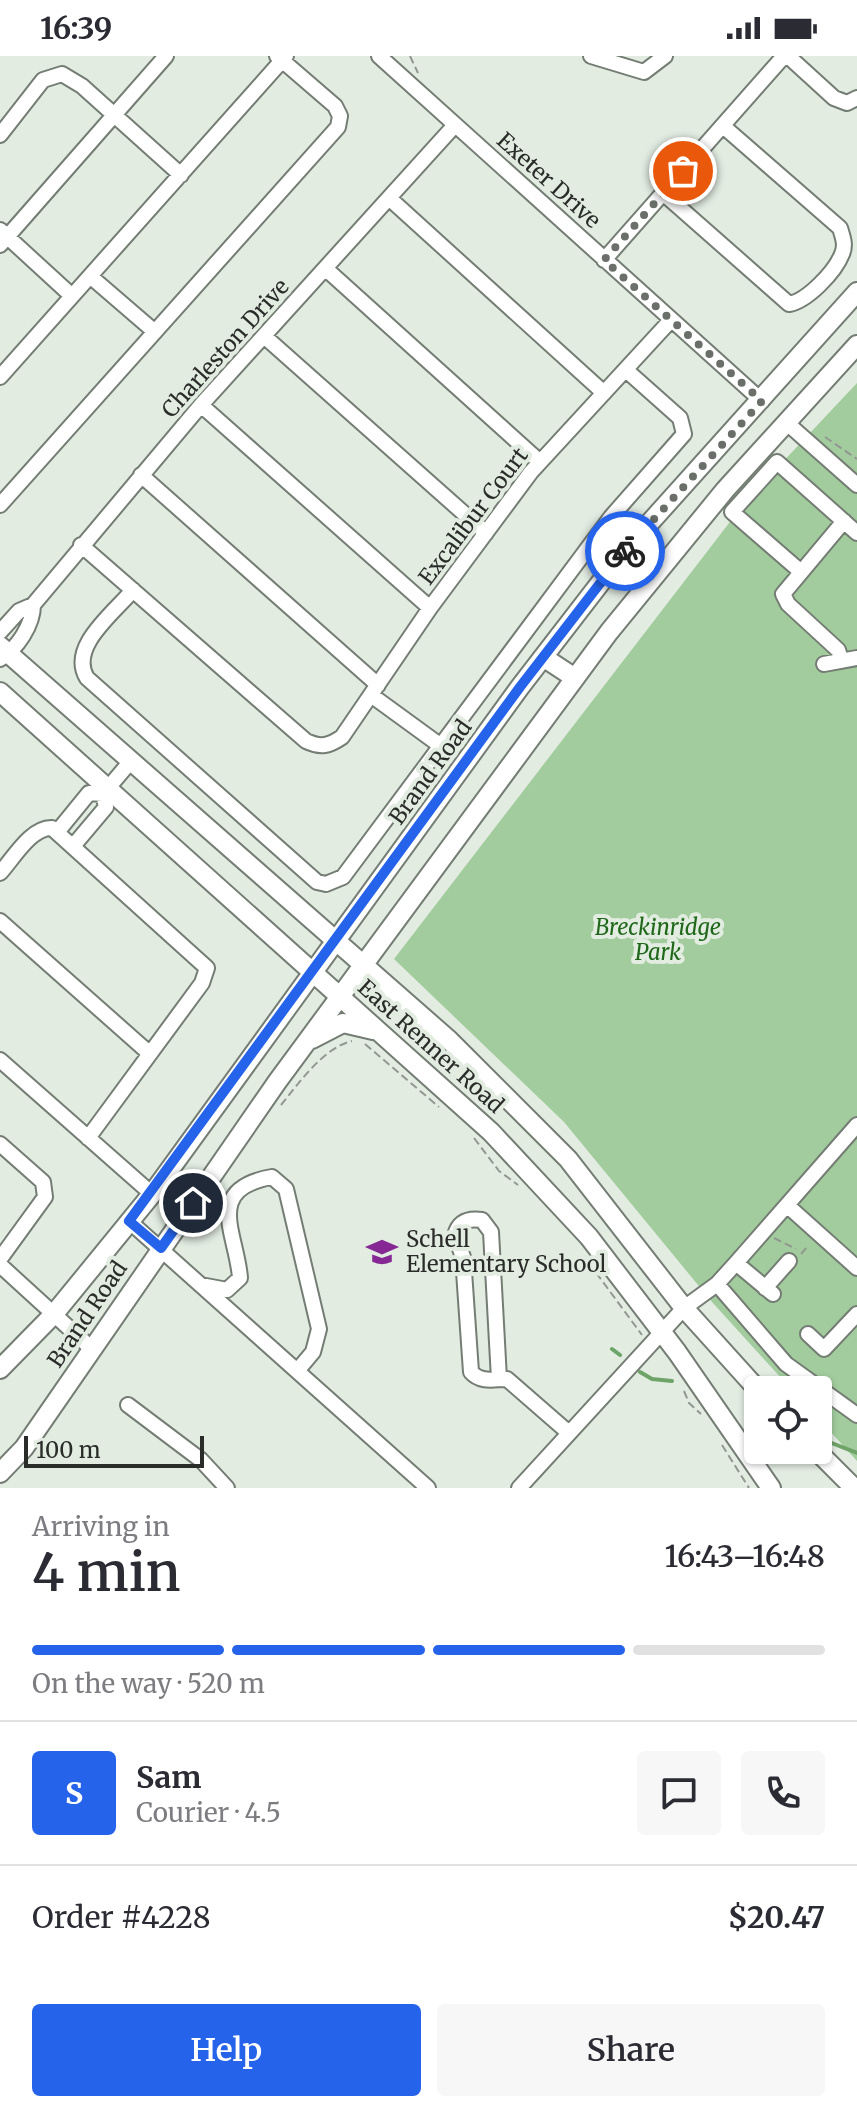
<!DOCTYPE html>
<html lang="en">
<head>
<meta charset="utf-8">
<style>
	:root { --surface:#fff; --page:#f7f7f7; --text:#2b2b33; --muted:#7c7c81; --line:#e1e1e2; --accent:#2563eb }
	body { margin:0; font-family:Merriweather,serif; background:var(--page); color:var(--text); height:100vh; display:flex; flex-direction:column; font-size:30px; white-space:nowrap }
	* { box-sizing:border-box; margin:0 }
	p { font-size:26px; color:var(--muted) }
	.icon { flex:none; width:44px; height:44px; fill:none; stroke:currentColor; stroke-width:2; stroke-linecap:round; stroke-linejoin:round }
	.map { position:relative; height:1432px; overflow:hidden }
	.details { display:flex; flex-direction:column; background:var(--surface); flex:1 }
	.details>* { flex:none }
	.fabs { position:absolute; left:744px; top:1320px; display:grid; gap:16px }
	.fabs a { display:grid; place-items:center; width:88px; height:88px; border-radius:8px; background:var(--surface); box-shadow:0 2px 6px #0004; font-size:40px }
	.scale { position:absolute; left:24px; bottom:20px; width:180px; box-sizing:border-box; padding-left:8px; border:4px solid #292c28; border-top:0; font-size:22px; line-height:28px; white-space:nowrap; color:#292c28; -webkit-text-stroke:6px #e2ece1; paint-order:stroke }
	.pin { position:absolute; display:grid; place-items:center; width:68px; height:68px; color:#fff; margin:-34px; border:4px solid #fff; border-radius:50%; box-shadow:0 2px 8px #0007 }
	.courier { position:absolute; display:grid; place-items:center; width:80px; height:80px; margin:-40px; border:6px solid #2563eb; border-radius:50%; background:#fff; color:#222; box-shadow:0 2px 10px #0007 }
	.overview em { font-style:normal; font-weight:600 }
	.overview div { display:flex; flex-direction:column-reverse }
	.overview { display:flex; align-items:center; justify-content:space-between; height:136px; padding:0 32px }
	h1 { font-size:52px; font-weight:600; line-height:60px }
	.bar { display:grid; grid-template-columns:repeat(4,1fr); gap:12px 8px; align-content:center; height:96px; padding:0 32px }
	.bar i { height:10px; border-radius:6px; background:var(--line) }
	.bar .active { background:var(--accent) }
	.bar p { grid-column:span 4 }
	.line { display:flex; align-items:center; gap:20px; padding:0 32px; border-top:2px solid var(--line) }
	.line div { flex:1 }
	.round { display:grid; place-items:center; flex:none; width:84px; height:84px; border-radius:8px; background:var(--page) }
	.button { display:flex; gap:16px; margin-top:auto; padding:16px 32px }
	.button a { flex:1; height:92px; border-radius:8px; background:var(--accent); color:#fff; font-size:32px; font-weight:600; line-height:92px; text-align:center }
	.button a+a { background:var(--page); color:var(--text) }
	.status { display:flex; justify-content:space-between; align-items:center; height:56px; padding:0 40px; background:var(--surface); direction:ltr }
	.status svg { height:22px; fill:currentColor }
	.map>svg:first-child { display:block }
	.green { fill:#a3cc9e }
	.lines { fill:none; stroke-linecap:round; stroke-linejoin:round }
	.stream { stroke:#6fa469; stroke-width:4 }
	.minor-casing { stroke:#747d73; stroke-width:18 }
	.major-casing { stroke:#747d73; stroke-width:22 }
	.path { stroke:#919890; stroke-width:2; stroke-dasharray:8 4; stroke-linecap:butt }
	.minor { stroke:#fff; stroke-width:14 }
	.major { stroke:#fff; stroke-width:18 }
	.done { stroke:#6a6f69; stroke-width:8; stroke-dasharray:0 14.4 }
	.route { stroke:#2563eb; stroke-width:10 }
	.labels { text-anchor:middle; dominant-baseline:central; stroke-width:8; stroke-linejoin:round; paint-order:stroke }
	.street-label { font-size:22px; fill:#292c28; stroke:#e2ece1 }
	.park-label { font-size:22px; font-style:italic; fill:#1f681a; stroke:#e2ece1 }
	.poi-label { font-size:22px; fill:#292c28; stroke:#e2ece1; text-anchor:start }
</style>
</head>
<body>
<div class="status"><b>16:39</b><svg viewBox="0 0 49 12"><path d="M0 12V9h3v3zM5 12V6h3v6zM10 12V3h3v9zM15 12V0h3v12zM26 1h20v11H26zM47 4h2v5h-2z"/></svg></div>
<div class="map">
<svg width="857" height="1432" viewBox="0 0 857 1432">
	<rect width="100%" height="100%" fill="#e2ece1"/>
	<path class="green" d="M857 327V1405L818 1362V1334H792L712 1246 564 1066 394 903 746 445Z"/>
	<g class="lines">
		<path class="stream" d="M612 1293 620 1299
			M640 1316 652 1323 672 1325
			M824 1384 857 1397"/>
		<defs>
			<path id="minor" d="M379 0 762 345
				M591 0 644 16 665 0
				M788 0 834 42 847 47 857 42
				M0 79 43 24 62 18 82 30 181 119
				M663 137 789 248C807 245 835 216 842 198 846 189 843 182 840 172L723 70
				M389 142 604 337
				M0 174 72 240
				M0 189 166 0
				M604 204 784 0
				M326 213 540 406
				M90 220 155 276
				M264 280 486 477
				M0 321 286 0
				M201 349 430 552
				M788 368 857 429
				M141 419 378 629
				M0 449 338 71 340 60 335 50 277 0
				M81 489 306 685C321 692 329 690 342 681L430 552 531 416 671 264
				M800 515 732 456 777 406 857 477
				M133 534C114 557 68 591 87 622L317 826 326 828 343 821 611 461 684 378 680 362 626 314
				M0 576 19 555 33 549 201 349 455 69
				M0 603C17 593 33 569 33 549
				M841 603 838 594 788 548 783 538 844 465
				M824 608 857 602
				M371 639 441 690
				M103 738 131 705
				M58 775 89 737 103 738
				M74 789 106 751 103 738
				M0 817C13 803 31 771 52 772L207 912 202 927 88 1082
				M0 865 149 997
				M0 1004 152 1138
				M0 1088 43 1126 45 1141 0 1203
				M789 1151 857 1212
				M129 1165 428 1432
				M736 1207 773 1238
				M0 1209 92 1293
				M717 1228 786 1308 857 1359
				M206 1230 227 1234 240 1222C237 1178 203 1133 272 1121L286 1133 319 1273 313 1296 297 1315
				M765 1232 789 1205
				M808 1278 824 1293 857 1258
				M499 1323 491 1176 482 1164C468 1162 459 1165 455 1179L463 1201 471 1316C481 1327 493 1323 507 1323L569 1377
				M128 1349 201 1404 227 1432
				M519 1432 684 1252 717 1228 736 1207 857 1069"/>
			<path id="major" d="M0 590 449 984 568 1103 684 1252 758 1334
				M543 601 575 622
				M0 636 491 1076 589 1181 677 1296 771 1432
				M312 983 343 967 373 974
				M0 1313 54 1258 152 1138 520 631 628 491 857 236
				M816 1394 854 1432
				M0 1417 24 1392 277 1026 609 576 725 434 857 289"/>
		</defs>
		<use href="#minor" class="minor-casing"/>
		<use href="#major" class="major-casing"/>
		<path class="path" d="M410 0 418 17
			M825 381 857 403
			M365 988 439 1051
			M281 1049C299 1027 323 992 352 985
			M474 1082 499 1115 518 1129
			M774 1182 796 1193
			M801 1198 807 1191
			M589 1207 642 1279
			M684 1335 689 1347 701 1358
			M722 1389 749 1432"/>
		<use href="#minor" class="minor"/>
		<use href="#major" class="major"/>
	</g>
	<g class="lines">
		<path class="done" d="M625 495 762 345 604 204 683 115"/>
		<path class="route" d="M193 1147 161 1192 129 1165 520 631 625 495"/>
	</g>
	<defs>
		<symbol id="school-bare" viewBox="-9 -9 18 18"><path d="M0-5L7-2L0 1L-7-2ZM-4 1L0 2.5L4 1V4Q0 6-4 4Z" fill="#852893" stroke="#e2ece1" stroke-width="2.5" paint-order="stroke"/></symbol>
	</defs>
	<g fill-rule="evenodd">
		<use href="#school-bare" x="360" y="1174" width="44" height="44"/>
	</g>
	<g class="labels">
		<g class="street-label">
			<text transform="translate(549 124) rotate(42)">Exeter Drive</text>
			<text transform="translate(225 292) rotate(-48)">Charleston Drive</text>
			<text transform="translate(473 460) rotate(-53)">Excalibur Court</text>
			<text transform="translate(430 716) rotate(-54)">Brand Road</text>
			<text transform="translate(431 990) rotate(42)">East Renner Road</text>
			<text transform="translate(87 1258) rotate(-56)">Brand Road</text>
		</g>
		<g class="park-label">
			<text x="658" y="871">Breckinridge<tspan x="658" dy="25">Park</tspan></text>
		</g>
		<g class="poi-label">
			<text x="406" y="1183">Schell<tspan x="406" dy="25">Elementary School</tspan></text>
		</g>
	</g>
</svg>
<div class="fabs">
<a><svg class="icon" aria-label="locate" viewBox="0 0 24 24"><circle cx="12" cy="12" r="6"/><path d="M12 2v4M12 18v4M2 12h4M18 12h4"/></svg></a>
</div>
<div class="scale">100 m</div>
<div class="pin" style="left:683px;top:115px;background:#ea580c"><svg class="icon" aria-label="bag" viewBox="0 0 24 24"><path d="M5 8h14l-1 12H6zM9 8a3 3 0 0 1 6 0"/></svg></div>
<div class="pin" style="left:193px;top:1147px;background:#1f2937"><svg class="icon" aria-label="home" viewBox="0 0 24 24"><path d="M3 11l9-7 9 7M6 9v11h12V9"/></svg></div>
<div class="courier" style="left:625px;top:495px"><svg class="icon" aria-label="bike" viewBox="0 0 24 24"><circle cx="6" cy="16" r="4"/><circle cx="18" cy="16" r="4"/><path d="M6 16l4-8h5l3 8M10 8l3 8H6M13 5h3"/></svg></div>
</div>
<section class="details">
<div class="overview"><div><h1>4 min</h1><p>Arriving in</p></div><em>16:43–16:48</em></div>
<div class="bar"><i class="active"></i><i class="active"></i><i class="active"></i><i></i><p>On the way · 520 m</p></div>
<div class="line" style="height:144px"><b class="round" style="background:var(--accent);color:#fff">S</b><div><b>Sam</b><p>Courier · 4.5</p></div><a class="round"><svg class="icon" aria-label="chat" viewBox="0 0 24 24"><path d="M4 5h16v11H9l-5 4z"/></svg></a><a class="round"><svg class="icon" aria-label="phone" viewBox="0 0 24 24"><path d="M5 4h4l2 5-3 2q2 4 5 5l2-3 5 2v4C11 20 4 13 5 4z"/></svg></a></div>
<div class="line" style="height:104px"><div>Order #4228</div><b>$20.47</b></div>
<div class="button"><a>Help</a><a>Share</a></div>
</section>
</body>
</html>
